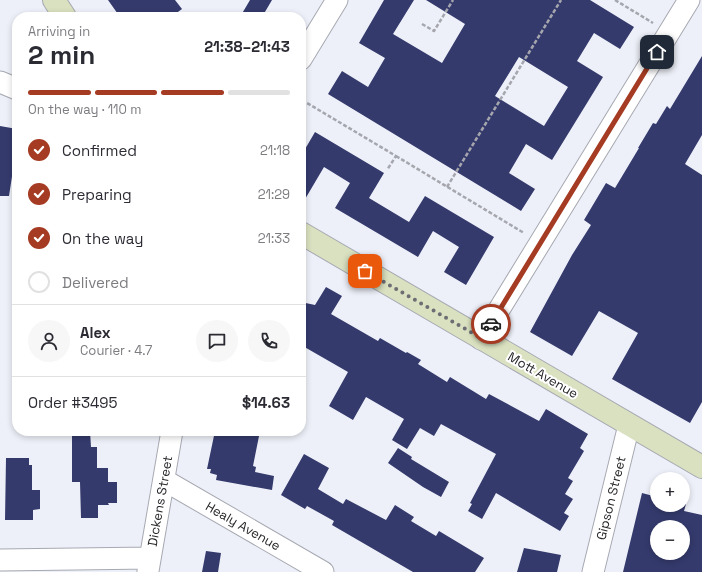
<!DOCTYPE html>
<html lang="en">
<head>
<meta charset="utf-8">
<style>
	:root { --surface:#fff; --page:#f7f7f7; --text:#2b2b33; --muted:#7c7c81; --line:#e1e1e2; --accent:#a43b22 }
	body { margin:0; font-family:"Space Grotesk",sans-serif; background:var(--page); color:var(--text); height:100vh; display:flex; flex-direction:column; font-size:15px; white-space:nowrap }
	* { box-sizing:border-box; margin:0 }
	p { font-size:13px; color:var(--muted) }
	.icon { flex:none; width:22px; height:22px; fill:none; stroke:currentColor; stroke-width:2; stroke-linecap:round; stroke-linejoin:round }
	.map { position:relative; flex:1; overflow:hidden }
	.side { position:absolute; left:12px; top:12px; width:294px; height:424px; display:flex; flex-direction:column; background:var(--surface); border-radius:16px; box-shadow:0 2px 6px #0003 }
	.side>* { flex:none }
	.buttons { position:absolute; left:650px; top:472px; display:grid; gap:8px }
	.buttons a { display:grid; place-items:center; width:40px; height:40px; border-radius:50%; background:var(--surface); box-shadow:0 2px 6px #0003; font-size:20px }
	.pin { position:absolute; display:grid; place-items:center; width:34px; height:34px; color:#fff; margin:-17px; border-radius:8px; box-shadow:0 2px 6px #0006 }
	.courier { position:absolute; display:grid; place-items:center; width:40px; height:40px; margin:-20px; border:3px solid #a43b22; border-radius:50%; background:#fff; color:#222; box-shadow:0 1px 5px #0007 }
	.summary em { font-style:normal; font-weight:700 }
	.summary div { display:flex; flex-direction:column-reverse }
	.summary { display:flex; align-items:center; justify-content:space-between; height:68px; padding:0 16px }
	h1 { font-size:26px; font-weight:700; line-height:30px }
	.bar { display:grid; grid-template-columns:repeat(4,1fr); gap:6px 4px; align-content:center; height:48px; padding:0 16px }
	.bar i { height:5px; border-radius:3px; background:var(--line) }
	.bar .on { background:var(--accent) }
	.bar p { grid-column:span 4 }
	.line { display:flex; align-items:center; gap:10px; padding:0 16px; border-top:1px solid var(--line) }
	.line div { flex:1 }
	.round { display:grid; place-items:center; flex:none; width:42px; height:42px; border-radius:21px; background:var(--page) }
	ol { padding:0 16px; list-style:none }
	li { display:flex; align-items:center; gap:12px; height:44px }
	li p { margin-inline-start:auto }
	li .icon { padding:4px; border-radius:50%; background:var(--accent); color:#fff; stroke-width:4 }
	li:last-child { color:var(--muted) }
	li i { width:22px; height:22px; border:2px solid var(--line); border-radius:50% }
	.map>svg:first-child { display:block }
	.building { fill:#343a6c; fill-rule:evenodd }
	.lines { fill:none; stroke-linecap:round; stroke-linejoin:round }
	.street-casing { stroke:#a7a9b2; stroke-width:23 }
	.secondary-casing { stroke:#a7a9b2; stroke-width:24 }
	.path { stroke:#a6a7ae; stroke-width:2.5; stroke-dasharray:4 2; stroke-linecap:butt }
	.street { stroke:#fff; stroke-width:21 }
	.secondary { stroke:#d9e1c0; stroke-width:22 }
	.done { stroke:#6d6d73; stroke-width:4; stroke-dasharray:0 7.2 }
	.route { stroke:#a43b22; stroke-width:5 }
	.labels { text-anchor:middle; dominant-baseline:central; stroke-width:4; stroke-linejoin:round; paint-order:stroke }
	.street-label { font-size:13px; fill:#27272b; stroke:#fff }
</style>
</head>
<body>
<div class="map">
<svg width="702" height="572" viewBox="0 0 702 572">
	<rect width="100%" height="100%" fill="#eef0f9"/>
	<path class="building" d="M108 0H175L182 9 171 17H120Z
		M250 0H272L262 17H240Z
		M384 0H414L393 34 442 63 465 24 426 0H590L634 27 620 49 594 33 577 61 603 77 552 160 526 144 509 173 535 189 521 211 328 94 342 71 368 87 385 58 359 43ZM519 57 568 87 544 126 495 96Z
		M702 56V135L685 164 702 175V402L690 423 612 379 638 333 599 311 572 356 530 332 572 255 591 225 584 220 606 183 615 188 639 148H638L653 123 656 124 667 106 670 109Z
		M0 126 17 129V144L9 196H0Z
		M315 132 384 173 369 198 409 222 425 196 494 237 466 285 444 272 459 247 433 231 418 257 335 208 350 183 324 167 301 206V156Z
		M326 287 342 296 331 314 378 341 380 338 406 353 407 352 421 360 418 364 447 382 450 377 486 399 489 394 539 421 546 409 588 434 580 448 584 451 568 478 573 481 565 494 573 499 564 513 569 516 560 531 496 493 482 519 468 511 472 504 470 503 496 454 441 424 434 436 420 428 407 449 392 440 404 419 366 397 353 420 329 406 348 372 301 345V302L315 305Z
		M72 431H90L91 447H97V468H108V482H117V503H108L109 505H98V518H81L80 482H72Z
		M215 431H260L253 466 256 467 255 472 274 476 272 490 216 480 217 475 210 473 211 469H207Z
		M398 448 412 457 411 459 449 482 441 497 423 487 388 463Z
		M304 454 329 468 318 489 343 504 346 499 386 520 395 505 414 517 411 521 436 536 439 531 484 558 475 572H413L332 525 334 521 307 506 305 509 281 495Z
		M6 458H29V465H32V490H40V509L33 510V520H5Z
		M642 493 657 497V505H683V503L686 504 684 511 702 515V572H623ZM657 527H683V553H657Z
		M524 548 561 555 557 572H517Z
		M206 551 221 553 218 572H202Z"/>
	<g class="lines">
		<defs>
			<path id="street" d="M301 59 337 0
				M0 82 17 89
				M481 339 689 0
				M164 480 323 572
				M0 560 150 558
				M148 571 172 431
				M593 572 629 425"/>
			<path id="secondary" d="M54 0 65 17
				M301 233 702 467"/>
		</defs>
		<use href="#street" class="street-casing"/>
		<use href="#secondary" class="secondary-casing"/>
		<path class="path" d="M615 0 653 23
			M422 24 434 31 453 0
			M302 100 396 156 387 170
			M396 156 524 233
			M447 187 561 0"/>
		<use href="#street" class="street"/>
		<use href="#secondary" class="secondary"/>
	</g>
	<g class="lines">
		<path class="done" d="M365 271 481 338 491 324"/>
		<path class="route" d="M491 324 657 52"/>
	</g>
	<g class="labels">
		<g class="street-label">
			<text transform="translate(543 375) rotate(30)">Mott Avenue</text>
			<text transform="translate(611 498) rotate(-76)">Gipson Street</text>
			<text transform="translate(160 501) rotate(-80)">Dickens Street</text>
			<text transform="translate(243 526) rotate(30)">Healy Avenue</text>
		</g>
	</g>
</svg>
<div class="buttons">
<a>+</a>
<a>−</a>
</div>
<div class="pin" style="left:365px;top:271px;background:#ea580c"><svg class="icon" aria-label="bag" viewBox="0 0 24 24"><path d="M5 8h14l-1 12H6zM9 8a3 3 0 0 1 6 0"/></svg></div>
<div class="pin" style="left:657px;top:52px;background:#1f2937"><svg class="icon" aria-label="home" viewBox="0 0 24 24"><path d="M3 11l9-7 9 7M6 9v11h12V9"/></svg></div>
<div class="courier" style="left:491px;top:324px"><svg class="icon" aria-label="car" viewBox="0 0 24 24"><path d="M5 17H2v-5l4-1 3-4h7l3 4 3 1v5h-3M9 17h6M6 11h13"/><circle cx="7" cy="17" r="2"/><circle cx="17" cy="17" r="2"/></svg></div>
<section class="side">
<div class="summary"><div><h1>2 min</h1><p>Arriving in</p></div><em>21:38–21:43</em></div>
<div class="bar"><i class="on"></i><i class="on"></i><i class="on"></i><i></i><p>On the way · 110 m</p></div>
<ol>
<li><svg class="icon" aria-label="check" viewBox="0 0 24 24"><path d="M5 12l5 5 9-10"/></svg>Confirmed<p>21:18</p></li>
<li><svg class="icon" aria-label="check" viewBox="0 0 24 24"><path d="M5 12l5 5 9-10"/></svg>Preparing<p>21:29</p></li>
<li><svg class="icon" aria-label="check" viewBox="0 0 24 24"><path d="M5 12l5 5 9-10"/></svg>On the way<p>21:33</p></li>
<li><i></i>Delivered</li>
</ol>
<div class="line" style="height:72px"><a class="round"><svg class="icon" aria-label="person" viewBox="0 0 24 24"><circle cx="12" cy="8" r="4"/><path d="M4 21q1-7 8-7t8 7"/></svg></a><div><b>Alex</b><p>Courier · 4.7</p></div><a class="round"><svg class="icon" aria-label="chat" viewBox="0 0 24 24"><path d="M4 5h16v11H9l-5 4z"/></svg></a><a class="round"><svg class="icon" aria-label="phone" viewBox="0 0 24 24"><path d="M5 4h4l2 5-3 2q2 4 5 5l2-3 5 2v4C11 20 4 13 5 4z"/></svg></a></div>
<div class="line" style="height:52px"><div>Order #3495</div><b>$14.63</b></div>
</section>
</div>
</body>
</html>
